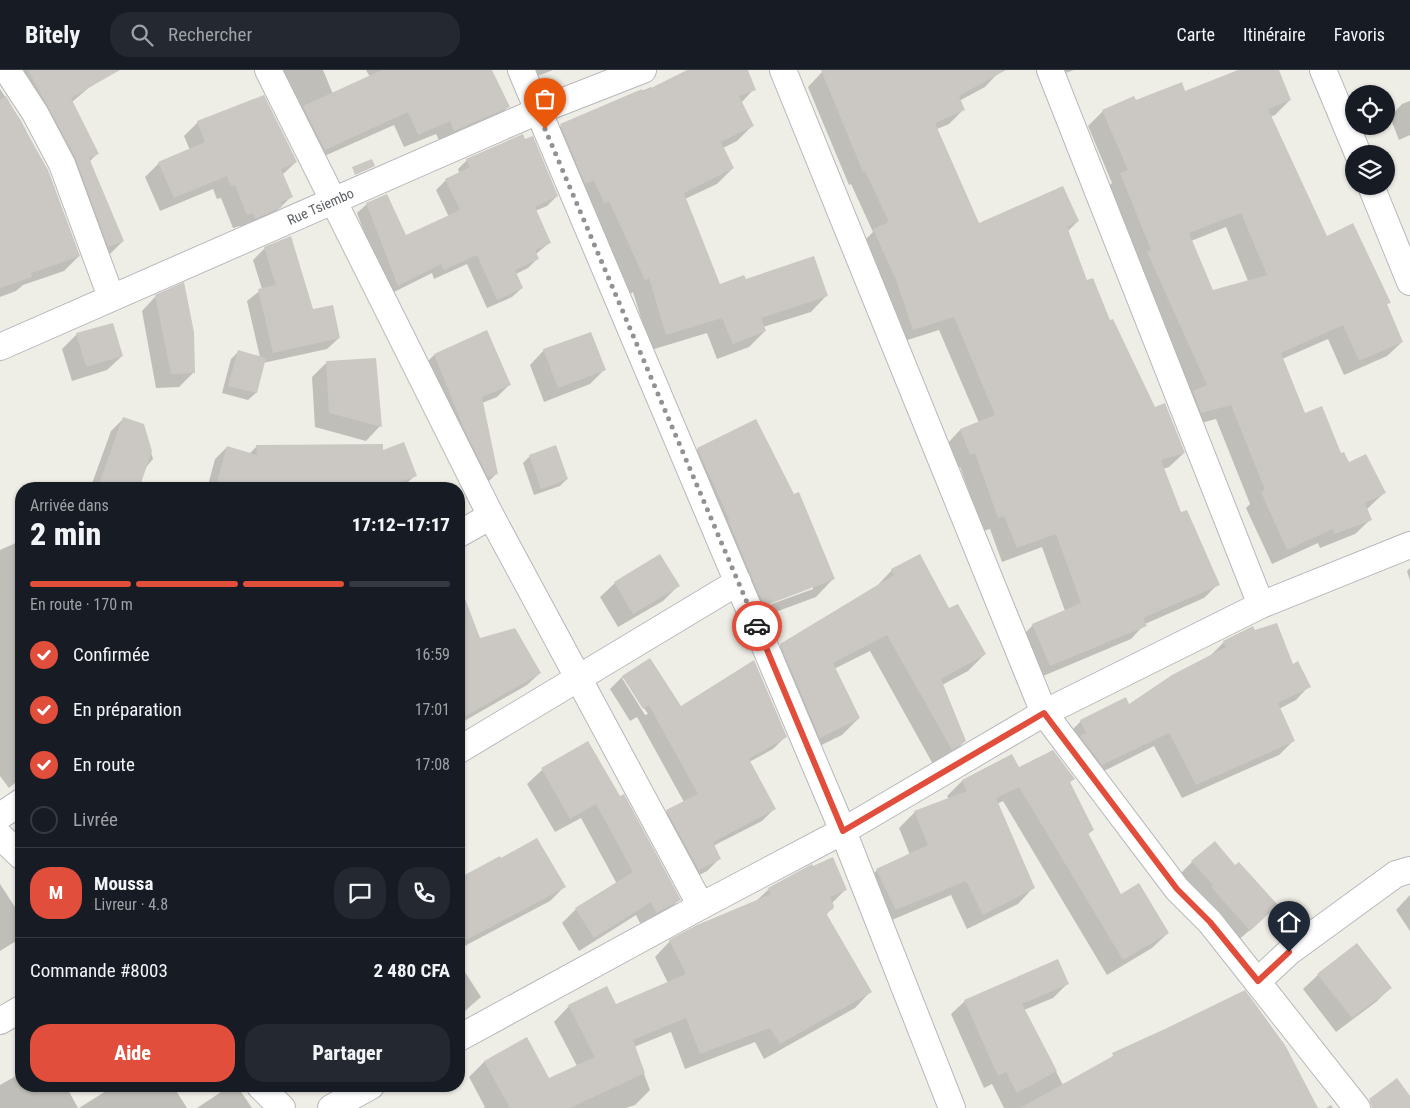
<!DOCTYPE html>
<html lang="fr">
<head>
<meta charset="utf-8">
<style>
	:root { --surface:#171b24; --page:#242831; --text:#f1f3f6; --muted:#9ea1a6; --line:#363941; --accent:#e14e3b }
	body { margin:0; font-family:"Roboto Condensed",sans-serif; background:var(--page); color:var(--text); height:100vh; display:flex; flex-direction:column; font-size:19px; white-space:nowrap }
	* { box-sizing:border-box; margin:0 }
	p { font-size:16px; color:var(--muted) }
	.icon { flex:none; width:28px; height:28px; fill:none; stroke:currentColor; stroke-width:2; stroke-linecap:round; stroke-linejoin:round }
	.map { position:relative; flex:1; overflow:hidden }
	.sheet { position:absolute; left:15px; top:412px; width:450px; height:610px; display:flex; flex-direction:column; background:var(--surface); border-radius:20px; box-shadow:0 1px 4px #0004 }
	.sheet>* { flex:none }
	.buttons { position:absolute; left:1345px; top:15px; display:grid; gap:10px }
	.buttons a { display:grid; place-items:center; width:50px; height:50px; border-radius:50%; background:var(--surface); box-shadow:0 1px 4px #0004; font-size:25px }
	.pin { position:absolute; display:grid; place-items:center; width:42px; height:42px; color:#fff; margin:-51px -21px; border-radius:50% 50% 50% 0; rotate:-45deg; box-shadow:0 0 5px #0007 }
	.pin .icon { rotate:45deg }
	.courier { position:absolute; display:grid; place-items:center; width:50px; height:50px; margin:-25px; border:4px solid #e14e3b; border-radius:50%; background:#fff; color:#222; box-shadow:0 1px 6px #0007 }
	.headline em { font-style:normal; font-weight:800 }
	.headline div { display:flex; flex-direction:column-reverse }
	.headline { display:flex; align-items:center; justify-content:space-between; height:85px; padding:0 15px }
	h1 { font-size:32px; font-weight:800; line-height:38px }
	.bar { display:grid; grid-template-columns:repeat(4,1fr); gap:8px 5px; align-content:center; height:60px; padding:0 15px }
	.bar i { height:6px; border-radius:4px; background:var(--line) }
	.bar .active { background:var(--accent) }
	.bar p { grid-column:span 4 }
	.line { display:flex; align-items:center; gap:12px; padding:0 15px; border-top:1px solid var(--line) }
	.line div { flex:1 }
	.round { display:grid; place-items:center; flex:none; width:52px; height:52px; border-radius:20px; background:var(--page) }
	ol { padding:0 15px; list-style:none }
	li { display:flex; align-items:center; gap:15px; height:55px }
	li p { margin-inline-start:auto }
	li .icon { padding:5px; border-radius:50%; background:var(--accent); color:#fff; stroke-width:4 }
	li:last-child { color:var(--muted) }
	li i { width:28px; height:28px; border:2px solid var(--line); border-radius:50% }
	.button { display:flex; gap:10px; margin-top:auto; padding:10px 15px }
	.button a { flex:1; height:58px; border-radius:20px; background:var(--accent); color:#fff; font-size:20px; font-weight:800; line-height:58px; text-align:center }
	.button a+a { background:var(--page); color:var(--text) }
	header { display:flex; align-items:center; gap:30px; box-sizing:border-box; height:70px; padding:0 25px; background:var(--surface); border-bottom:1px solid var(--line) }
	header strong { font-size:24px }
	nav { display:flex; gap:28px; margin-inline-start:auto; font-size:18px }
	.search { width:350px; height:45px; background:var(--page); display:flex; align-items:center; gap:12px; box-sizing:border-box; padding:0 18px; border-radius:20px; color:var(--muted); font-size:19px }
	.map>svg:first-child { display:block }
	.shadow { fill:#0003; fill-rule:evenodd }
	.building { fill:#cbc8c4; fill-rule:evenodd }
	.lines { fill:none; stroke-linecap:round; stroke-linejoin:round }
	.minor-casing { stroke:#b7b8bc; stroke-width:28 }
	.minor { stroke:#fff; stroke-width:26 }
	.done { stroke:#919293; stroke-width:5; stroke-dasharray:0 9 }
	.route { stroke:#e14e3b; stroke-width:6 }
	.labels { text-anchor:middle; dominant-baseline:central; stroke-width:5; stroke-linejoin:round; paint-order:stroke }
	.street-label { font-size:14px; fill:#5e6166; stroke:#fff }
</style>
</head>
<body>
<header>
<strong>Bitely</strong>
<div class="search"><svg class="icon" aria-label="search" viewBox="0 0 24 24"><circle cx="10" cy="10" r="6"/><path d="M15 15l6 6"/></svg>Rechercher</div>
<nav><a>Carte</a><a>Itinéraire</a><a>Favoris</a></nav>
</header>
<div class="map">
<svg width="1410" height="1038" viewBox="0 0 1410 1038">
	<rect width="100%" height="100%" fill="#efeee6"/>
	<path class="shadow" d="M0 0H83L92 15 72 32 97 84 89 92 123 171 108 186Z
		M263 0H323L333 24 370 7 366 0H491L508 37 495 50 441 74 436 64 404 77 394 55 311 92Z
		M530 0H553L533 8Z
		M700 0H746L754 19 741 33 752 56 737 71 723 78 733 98 717 114 685 129 719 216 745 210 826 226 811 242 763 257 765 261 749 277 717 289 707 263 651 280 633 222 629 225 545 71 561 56 651 17 652 19Z
		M828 0H998L999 2 985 17 959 31 963 40 949 54 937 59 978 154 1078 151 1067 162 1086 212 1110 252 1154 339 1184 383 1169 397 1163 399 1181 444 1218 514 1204 528 1145 554 1131 569 1036 609 1019 569 1033 555 1065 541 1042 477 1002 492 990 459 983 461 960 397 956 398 946 375 960 360 979 353 939 260 898 273 860 175 873 162 851 114 849 115 808 17 822 2Z
		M1058 0H1074L1060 5Z
		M1242 0H1278L1290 30 1275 45 1270 47 1326 167 1389 232 1386 235 1402 272 1387 286 1344 305 1328 269 1282 289 1304 345 1348 394 1384 423 1366 440 1370 450 1355 464 1320 478 1318 473 1272 494 1246 438 1250 434 1216 349 1186 357 1106 119 1112 113 1088 56 1103 41 1135 32 1185 22ZM1226 157 1248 211 1212 221 1191 171Z
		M0 19 21 51 47 101 79 186 64 201 23 215 16 221 0 227Z
		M1410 31V65L1399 70 1390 47 1402 34Z
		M198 52 296 92 282 105 291 127 267 150 242 161 240 156 233 158 221 128 217 129 213 119 160 141 145 107 159 93 190 80 184 66Z
		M467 90 557 126 547 136 535 141 549 173 536 184 538 188 528 198 516 204 522 218 512 227 487 238 467 194 434 209 432 203 388 225 357 143 367 134 405 166 449 147 436 120 446 110 460 104 458 99Z
		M265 178 312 241 339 268 327 279 263 293 256 323 248 330 222 323 231 289 238 282 260 287 247 231 262 219 253 190Z
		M156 226 193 303 179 317 156 318 142 241Z
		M77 264 122 286 107 300 72 311 62 279Z
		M544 280 604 300 590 314 544 332 530 295Z
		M434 285 510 314 497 327 482 333 496 404 483 417 422 297Z
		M326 293 380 356 366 371 315 357 312 307Z
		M124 348 143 355 153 389 128 419H90L111 361Z
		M257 376 416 405 400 419H207L215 389 227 377 249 384Z
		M698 379 833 509 816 527 746 553 680 397ZM813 516V519L758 539V537Z
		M530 386 567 409 560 416 534 425 523 393Z
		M20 471 21 639 16 642 21 649V708L9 718 0 706V480Z
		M1410 498V511L1407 501Z
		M892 500 948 540 985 584 968 601 942 615 965 671 948 688 934 696 870 581 834 599 859 648 842 665 803 684 764 592 781 575 875 518Z
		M615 513 678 516 663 531 618 557 600 527Z
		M464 529 479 570 540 603 527 615 459 654V531Z
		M1254 562 1292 596 1309 616 1296 630 1279 639 1293 671 1279 685 1182 728 1154 676 1088 709 1067 665 1081 651 1129 635 1210 586 1224 572Z
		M649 590 681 638 785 667 773 679 749 692 774 739 762 751 713 776 720 788 707 801 686 812 655 753 667 741 684 732 637 647 630 651 610 619 622 607ZM622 608H624L648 644 645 645Z
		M588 673 679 830 665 844 642 857 636 845 579 881 562 853 576 839 617 814 581 748 555 762 527 714 542 700Z
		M1012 686 1018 698 1073 709 1069 713 1093 760 1087 765 1120 826 1168 863 1152 878 1107 905 1003 731 997 734 1033 818 1018 834 967 859 951 825 880 855 862 815 877 800 910 785 899 758 915 742 949 729 947 726 962 711Z
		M536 770 564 817 550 831 459 879V810Z
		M1192 792 1235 797 1264 848 1236 872 1180 804Z
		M0 814 15 837 21 833V868L0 881Z
		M769 819 845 820 831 834 832 838 826 845 870 922 855 938 764 989 755 972 685 999 671 962 634 977 650 1020 635 1035 626 1038H483L485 1037 469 1007 484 992 526 969 549 1010 577 996 554 952 569 936 615 935 668 913 655 887 670 871 755 832Z
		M1410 825V861L1396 840Z
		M465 902 481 927 459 946V906Z
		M1318 905 1390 918 1376 932 1336 962 1303 919Z
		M1067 914 1053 928 1024 940 1063 1015 1139 1038H1004L992 1014 984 1018 951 944 965 931Z
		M21 1003V1016H66L78 1038H0V1015Z
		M114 1016H173L187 1038H79Z
		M230 1016H237L252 1038H197Z
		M1331 1035 1333 1038H1326Z"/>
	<path class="building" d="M28 0H120L71 28 99 84 89 88 124 171 108 177 75 87Z
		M382 0H492L510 37 454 61 450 51 418 65 408 42 325 80 303 36Z
		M687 0H748L756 20 739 26 754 56 721 72 734 98 684 123 720 214 744 205 746 209 814 186 828 226 761 248 766 261 733 274 722 248 666 265 649 208 645 210 609 131 604 133 594 110 585 114 560 54 642 19 643 22Z
		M821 0H1006L959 26 965 40 935 53 979 153 1063 116 1079 151 1067 157 1087 210 1093 208 1110 250 1113 249 1155 337 1165 333 1185 383 1161 390 1181 442 1187 440 1220 515 1143 548 1147 556 1050 596 1032 554 1081 533 1056 464 1017 478 1004 446 998 448 975 383 970 385 960 359 995 345 954 247 913 260 896 210 873 159 889 152 865 101 863 102Z
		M1238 0H1279L1291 30 1268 39 1327 166 1353 153 1391 233 1387 234 1403 272 1359 291 1343 255 1281 283 1305 343 1322 336 1341 383 1344 382 1349 392 1366 384 1386 423 1365 433 1372 450 1335 464 1333 459 1287 480 1261 422 1265 420 1231 335 1201 343 1193 321 1207 315 1147 182 1151 180 1120 103 1128 100 1102 40 1134 26 1136 30 1182 12 1185 21ZM1241 143 1267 205 1213 220 1189 163Z
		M264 25 297 92 281 99 293 127 281 132 282 137 255 149 253 143 247 145 235 115 231 117 227 106 174 128 158 92 205 72 197 51Z
		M6 26 48 100 80 186 31 203 32 207 0 218V30Z
		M523 64 525 69 533 66 558 126 535 137 551 173 535 180 539 189 515 200 523 218 497 230 477 185 444 200 441 194 398 216 366 133 387 124 406 165 460 140 445 109 470 97 466 89Z
		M372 89 375 96 355 105 352 97Z
		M291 166 313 239 333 235 340 268 273 283 258 219 276 215 264 177Z
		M184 212 194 262 195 303 171 304 155 225Z
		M113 253 123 286 86 297 76 263Z
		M487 260 511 315 482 327 498 404 488 407 464 359 434 284Z
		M591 262 606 300 558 318 543 279Z
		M238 280 266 288 257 323 228 316Z
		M376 288 382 357 329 343 326 291Z
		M123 347 144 354 152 381 139 419H97Z
		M756 349 794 424 799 422 835 509 764 536 728 450 729 449 697 378Z
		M404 372 417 406 382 419H215L227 376 257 385 256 375 383 374V380Z
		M556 375 568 409 541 419 529 385Z
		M660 484 680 516 633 544 614 512Z
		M920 484 949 538 958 534 986 584 941 609 966 671 952 680 887 565 833 593 860 648 820 668 780 574 894 505 891 499Z
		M459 518H461L480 568 515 558 541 603 459 650Z
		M1277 553 1293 594 1298 591 1311 617 1278 633 1295 671 1196 715 1169 663 1102 695 1080 666 1086 663 1080 650 1126 627 1129 634 1172 605 1226 577 1223 571 1253 556 1255 560Z
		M650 588 681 636 754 590 787 667 749 689 776 739 713 772 721 789 699 800 666 740 698 724 649 635 643 639 622 606Z
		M588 671 620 726 624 724 681 830 656 843 651 832 594 868 575 838 633 802 596 734 570 749 541 698Z
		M1053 680 1075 709 1070 712 1094 760 1088 763 1121 824 1139 813 1169 863 1123 890 1019 717 996 728 1035 818 983 845 966 811 896 840 876 799 928 775 914 741 967 721 962 710 1012 684 1019 697Z
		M537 768 566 817 459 874V808L500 786 501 788Z
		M1215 771 1235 795 1239 792 1278 835 1250 861 1211 817 1213 815 1191 791Z
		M833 787 847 820 830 827 834 836 833 839 826 843 872 922 780 974 770 958 700 984 686 948 633 970 645 1003 570 1038H510L484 991 527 967 549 1008 595 987 568 935 607 916 616 934 686 904 669 870 697 855 771 824 768 818 812 794 813 796Z
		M1357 873 1392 918 1352 948 1317 904Z
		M1058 889 1069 914 1022 934 1057 1001 1017 1023 1006 1002 998 1006 964 930Z
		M1245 920 1285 975 1318 1038H1020L1113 986 1112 983 1167 958Z
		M1397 1008 1410 1026V1038H1372L1369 1029Z"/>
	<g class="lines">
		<defs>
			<g id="minor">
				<path d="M7 0 35 43 62 94 111 227"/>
				<path d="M268 0 491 446 701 836"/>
				<path d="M521 0 843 761 952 1038"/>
				<path d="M783 0 1044 643 1177 819 1210 852 1357 1038"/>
				<path d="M1050 0 1261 535"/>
				<path d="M1323 0 1358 84"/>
				<path d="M1371 116 1410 212"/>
				<path id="s1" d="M0 277 538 41 643 0"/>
				<path d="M459 464 491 446"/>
				<path d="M459 680 738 512"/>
				<path d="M0 746 21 732"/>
				<path d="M0 766 21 786"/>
				<path d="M1258 911 1289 882 1396 804 1410 800"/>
				<path d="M0 951 21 939"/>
				<path d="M459 968 701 836 843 761 1044 643 1261 535 1410 475"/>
				<path d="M260 1016 282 1038"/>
				<path d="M331 1038 371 1016"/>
			</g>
		</defs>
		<use href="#minor" class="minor-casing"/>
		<use href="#minor" class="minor"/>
	</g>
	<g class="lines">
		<path class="done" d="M545 59 757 556"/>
		<path class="route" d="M757 556 843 761 1044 643 1177 819 1210 852 1258 911 1289 882"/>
	</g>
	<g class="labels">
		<g class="street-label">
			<text stroke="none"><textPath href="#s1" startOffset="350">Rue Tsiembo</textPath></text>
		</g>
	</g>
</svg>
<div class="buttons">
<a><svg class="icon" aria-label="locate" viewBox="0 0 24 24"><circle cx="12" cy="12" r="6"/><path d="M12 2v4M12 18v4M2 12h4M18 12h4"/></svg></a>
<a><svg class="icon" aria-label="layers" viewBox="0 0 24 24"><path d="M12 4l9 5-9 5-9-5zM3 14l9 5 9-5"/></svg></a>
</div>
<div class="pin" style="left:545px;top:59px;background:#ea580c"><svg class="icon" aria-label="bag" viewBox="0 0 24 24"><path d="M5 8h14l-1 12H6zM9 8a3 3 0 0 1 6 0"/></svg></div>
<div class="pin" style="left:1289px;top:882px;background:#1f2937"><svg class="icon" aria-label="home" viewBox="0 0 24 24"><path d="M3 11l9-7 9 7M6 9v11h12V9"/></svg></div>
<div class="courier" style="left:757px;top:556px"><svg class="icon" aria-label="car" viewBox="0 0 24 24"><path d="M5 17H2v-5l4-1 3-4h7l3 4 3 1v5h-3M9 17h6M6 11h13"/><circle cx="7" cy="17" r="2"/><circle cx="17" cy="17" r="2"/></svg></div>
<section class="sheet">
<div class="headline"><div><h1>2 min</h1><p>Arrivée dans</p></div><em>17:12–17:17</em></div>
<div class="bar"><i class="active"></i><i class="active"></i><i class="active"></i><i></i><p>En route · 170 m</p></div>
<ol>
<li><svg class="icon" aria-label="check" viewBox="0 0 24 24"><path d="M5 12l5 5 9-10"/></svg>Confirmée<p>16:59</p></li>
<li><svg class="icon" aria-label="check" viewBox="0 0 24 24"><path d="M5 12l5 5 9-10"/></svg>En préparation<p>17:01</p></li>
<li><svg class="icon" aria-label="check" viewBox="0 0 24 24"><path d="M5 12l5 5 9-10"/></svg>En route<p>17:08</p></li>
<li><i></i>Livrée</li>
</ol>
<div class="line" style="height:90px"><b class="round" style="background:var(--accent);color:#fff">M</b><div><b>Moussa</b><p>Livreur · 4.8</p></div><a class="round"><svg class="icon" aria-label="chat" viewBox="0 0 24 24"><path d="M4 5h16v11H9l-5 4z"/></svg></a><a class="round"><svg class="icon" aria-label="phone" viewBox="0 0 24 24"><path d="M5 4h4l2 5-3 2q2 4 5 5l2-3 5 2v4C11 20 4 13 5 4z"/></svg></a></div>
<div class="line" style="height:65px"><div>Commande #8003</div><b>2 480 CFA</b></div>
<div class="button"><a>Aide</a><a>Partager</a></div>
</section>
</div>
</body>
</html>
